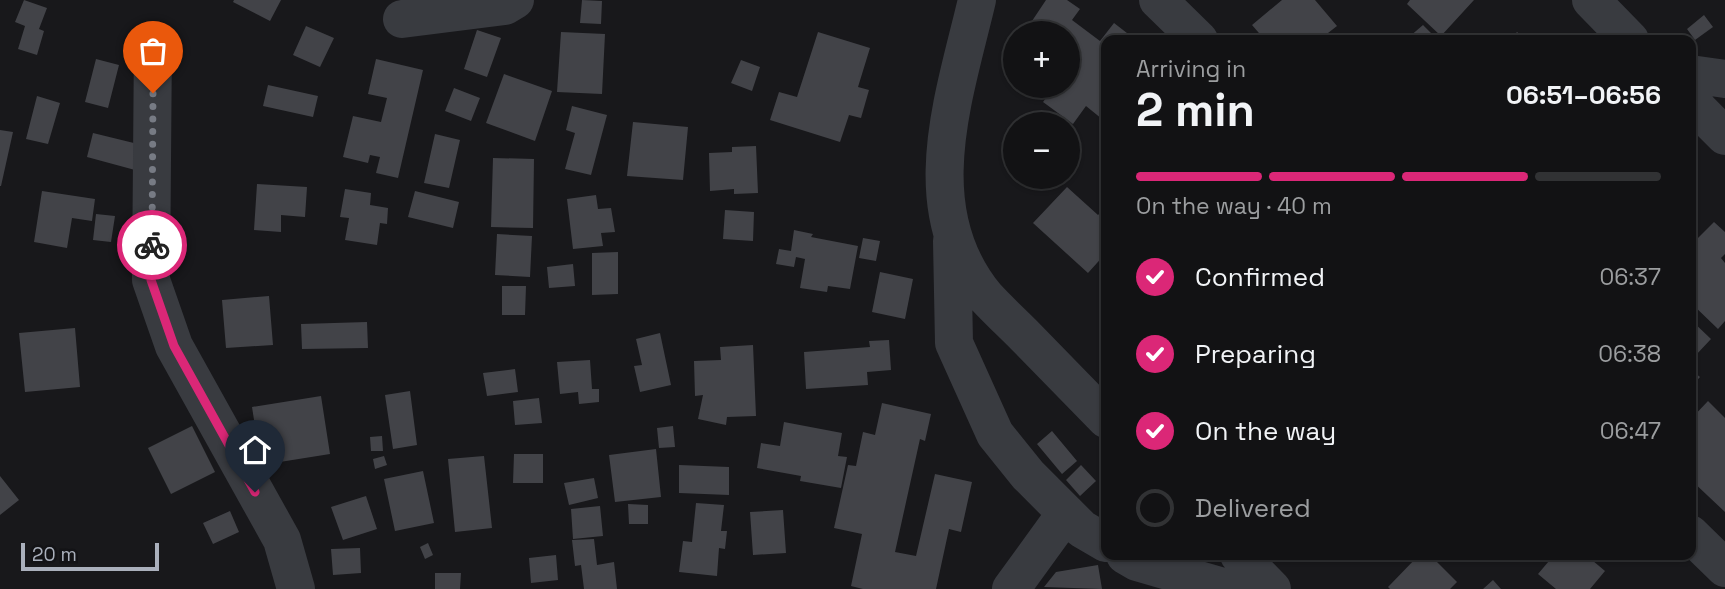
<!DOCTYPE html>
<html lang="en">
<head>
<meta charset="utf-8">
<style>
	:root { --surface:#121214; --page:#1b1b1d; --text:#f1f3f6; --muted:#9c9ea0; --line:#313234; --accent:#db2777 }
	body { margin:0; font-family:"Space Grotesk",sans-serif; background:var(--page); color:var(--text); height:100vh; display:flex; flex-direction:column; font-size:26px; white-space:nowrap }
	* { box-sizing:border-box; margin:0 }
	p { font-size:23px; color:var(--muted) }
	.icon { flex:none; width:38px; height:38px; fill:none; stroke:currentColor; stroke-width:2; stroke-linecap:round; stroke-linejoin:round }
	.map { position:relative; flex:1; overflow:hidden }
	.side { position:absolute; left:1101px; top:35px; width:595px; height:525px; display:flex; flex-direction:column; background:var(--surface); border-radius:14px; box-shadow:0 2px 5px #0004,0 0 0 2px var(--line) }
	.side>* { flex:none }
	.fabs { position:absolute; left:1003px; top:21px; display:grid; gap:14px }
	.fabs a { display:grid; place-items:center; width:77px; height:77px; border-radius:50%; background:var(--surface); box-shadow:0 2px 5px #0004,0 0 0 2px var(--line); font-size:35px }
	.scale { position:absolute; left:21px; bottom:18px; width:138px; box-sizing:border-box; padding-left:7px; border:4px solid #aab0bc; border-top:0; font-size:19px; line-height:24px; white-space:nowrap; color:#aab0bc; -webkit-text-stroke:5px #131316; paint-order:stroke }
	.pin { position:absolute; display:grid; place-items:center; width:60px; height:60px; color:#fff; margin:-72px -30px; border-radius:50% 50% 50% 0; rotate:-45deg; box-shadow:0 0 7px #0007 }
	.pin .icon { rotate:45deg }
	.courier { position:absolute; display:grid; place-items:center; width:70px; height:70px; margin:-35px; border:5px solid #db2777; border-radius:50%; background:#fff; color:#222; box-shadow:0 2px 9px #0007 }
	.headline em { font-style:normal; font-weight:800 }
	.headline div { display:flex; flex-direction:column-reverse }
	.headline { display:flex; align-items:center; justify-content:space-between; height:119px; padding:0 35px }
	h1 { font-size:46px; font-weight:800; line-height:52px }
	.bar { display:grid; grid-template-columns:repeat(4,1fr); gap:10px 7px; align-content:center; height:84px; padding:0 35px }
	.bar i { height:9px; border-radius:5px; background:var(--line) }
	.bar .on { background:var(--accent) }
	.bar p { grid-column:span 4 }
	ol { padding:0 35px; list-style:none }
	li { display:flex; align-items:center; gap:21px; height:77px }
	li p { margin-inline-start:auto }
	li .icon { padding:7px; border-radius:50%; background:var(--accent); color:#fff; stroke-width:4 }
	li:last-child { color:var(--muted) }
	li i { width:38px; height:38px; border:4px solid var(--line); border-radius:50% }
	.map>svg:first-child { display:block }
	.building { fill:#424348 }
	.lines { fill:none; stroke-linecap:round; stroke-linejoin:round }
	.minor { stroke:#393b40; stroke-width:38 }
	.done { stroke:#777b84; stroke-width:7; stroke-dasharray:0 12.6 }
	.route { stroke:#db2777; stroke-width:9 }
</style>
</head>
<body>
<div class="map">
<svg width="1725" height="589" viewBox="0 0 1725 589">
	<rect width="100%" height="100%" fill="#18181b"/>
	<path class="building" d="M24 0 47 8 39 29 44 31 37 55 18 49 25 26 15 22Z
		M234 0H281L270 21 233 2Z
		M582 0 602 1 601 24 580 23Z
		M1046 0H1067L1080 9 1072 20 1100 41 1114 23 1136 40H1106V115L1102 119 1086 106 1073 124 1043 102 1055 86H1068V33H1024Z
		M1282 0H1315L1337 26 1319 40H1265L1252 25Z
		M1410 0H1474L1441 36 1407 4Z
		M1704 15 1713 27 1695 40 1687 29Z
		M1423 25 1438 40H1413L1409 37Z
		M306 26 334 38 320 67 293 55Z
		M477 30 501 38 487 77 464 69Z
		M561 32 605 34 602 94 557 92Z
		M818 32 870 48 858 87 869 90 861 118 849 115 840 142 770 120 779 92 797 97Z
		M1517 32 1527 40H1510Z
		M96 59 119 65 108 108 85 102Z
		M376 59 423 70 398 178 376 173 380 157 370 155 368 163 343 157 353 116 381 122 387 98 368 94Z
		M741 60 760 67 752 91 731 83Z
		M504 74 552 91 535 141 486 123Z
		M268 85 318 96 313 117 263 106Z
		M454 88 480 98 471 121 445 111Z
		M37 96 60 103 48 144 26 139Z
		M572 106 607 115 591 175 565 169 575 133 566 130Z
		M633 122 688 127 683 180 627 176Z
		M0 130 13 132 1 186H0Z
		M93 133 142 145 135 170 87 157Z
		M435 134 460 140 449 188 424 183Z
		M756 146 758 193 734 194V189L710 191 709 153 732 152V147Z
		M493 158 534 159 533 228 491 227Z
		M257 184 307 187 305 217 281 215V232L254 230Z
		M1067 187 1098 215 1101 212 1106 217V253L1088 273 1033 223Z
		M345 189 371 193 370 205 388 208 387 224 380 223 377 245 345 240 349 218 340 217Z
		M42 191 95 199 92 221 72 218 67 248 34 242Z
		M415 191 459 202 453 228 408 217Z
		M596 195 598 209 611 208 615 232 601 233 603 246 573 249 567 199Z
		M725 210 754 212 753 241 723 239Z
		M96 214 115 216 111 242 93 240Z
		M1714 222 1725 232V254L1721 258 1725 263V321L1718 329 1690 302V246Z
		M794 230 813 234 811 237 858 246 850 289 828 286 827 292 800 288 805 259 796 257 794 267 776 264 779 249 791 251Z
		M497 234 532 236 530 277 495 275Z
		M863 238 880 241 876 261 859 258Z
		M618 252V294L592 295V253Z
		M573 264 575 286 549 288 547 267Z
		M880 272 913 279 905 319 872 312Z
		M502 286H526L525 315H502Z
		M269 296 273 345 226 348 222 300Z
		M1690 319 1711 339 1695 356 1690 351Z
		M367 322 368 348 302 349 301 324Z
		M75 328 80 387 25 392 19 333Z
		M660 333 671 385 640 392 634 366 642 365 636 339Z
		M889 340 891 370 867 372 868 385 806 389 804 352 870 347 869 341Z
		M753 345 756 416 727 417 726 425 698 419 703 395 695 396 694 361 721 360 720 347Z
		M590 360 592 389H599V402L579 404 578 392 560 394 557 362Z
		M515 369 518 392 487 396 483 373Z
		M1690 369 1700 377 1690 388Z
		M410 391 417 445 393 449 385 395Z
		M321 396 330 454 261 465 252 407Z
		M539 398 542 423 515 425 513 401Z
		M1708 401 1725 418V512L1690 479V420Z
		M882 403 931 414 925 441 920 439 895 552 916 556 935 474 972 482 961 532 949 529 936 589H863L851 586 862 534 834 528 848 465 856 466 863 432 875 435Z
		M784 422 842 433 838 456 847 457 841 488 800 481 801 476 757 468 761 443 780 446Z
		M192 426 215 472 171 494 148 448Z
		M673 426 675 447 659 448 657 428Z
		M1052 431 1077 461 1062 474 1037 444Z
		M382 436 383 451H371L370 437Z
		M656 449 661 497 615 502 609 455Z
		M514 454H543V483H513Z
		M384 456 387 465 375 469 373 459Z
		M484 456 492 528 455 532 448 459Z
		M679 465 729 467V495L679 493Z
		M1081 465 1096 481 1080 496 1066 480Z
		M423 471 434 523 395 531 384 479Z
		M0 476 19 500 0 515Z
		M594 478 598 498 569 505 564 483Z
		M366 496 377 529 343 540 331 507Z
		M696 503 724 505 721 531H727L725 549 719 548 717 576 679 572 683 541 692 542Z
		M628 504 648 505V524H629Z
		M600 506 603 536 573 539 571 509Z
		M783 510 786 553 753 555 750 512Z
		M230 511 239 532 213 544 203 523Z
		M594 539 597 565 614 562 617 589H584L581 565 575 566 572 540Z
		M428 543 433 555 425 559 420 547Z
		M360 548 361 573 333 575 331 549Z
		M556 555 558 580 531 583 529 558Z
		M1419 555H1430L1457 582 1450 589H1390L1388 587Z
		M1554 555H1586L1605 571 1590 589H1556L1538 574Z
		M1098 565 1102 589 1044 587 1056 572Z
		M435 573H461L460 589H435Z
		M1493 580 1501 589H1483Z"/>
	<g class="lines">
		<path class="minor" d="M977 0C954 98 913 209 986 297 998 310 1011 322 1024 335 1051 363 1079 391 1106 419
			M1158 0 1199 40
			M1591 0 1630 40
			M402 19 505 6 515 0
			M153 40 151 280 174 346 282 540 296 589
			M1690 74 1725 79
			M1690 101 1725 136
			M952 241 954 343 995 434 1028 475 1082 529 1106 543
			M1690 534 1725 568
			M1125 555 1137 562 1230 589
			M1239 555 1272 589
			M1011 589 1066 513"/>
	</g>
	<g class="lines">
		<path class="done" d="M152 245 153 93"/>
		<path class="route" d="M152 245 151 280 174 346 255 492"/>
	</g>
</svg>
<div class="fabs">
<a>+</a>
<a>−</a>
</div>
<div class="scale">20 m</div>
<div class="pin" style="left:153px;top:93px;background:#ea580c"><svg class="icon" aria-label="bag" viewBox="0 0 24 24"><path d="M5 8h14l-1 12H6zM9 8a3 3 0 0 1 6 0"/></svg></div>
<div class="pin" style="left:255px;top:492px;background:#1f2937"><svg class="icon" aria-label="home" viewBox="0 0 24 24"><path d="M3 11l9-7 9 7M6 9v11h12V9"/></svg></div>
<div class="courier" style="left:152px;top:245px"><svg class="icon" aria-label="bike" viewBox="0 0 24 24"><circle cx="6" cy="16" r="4"/><circle cx="18" cy="16" r="4"/><path d="M6 16l4-8h5l3 8M10 8l3 8H6M13 5h3"/></svg></div>
<section class="side">
<div class="headline"><div><h1>2 min</h1><p>Arriving in</p></div><em>06:51–06:56</em></div>
<div class="bar"><i class="on"></i><i class="on"></i><i class="on"></i><i></i><p>On the way · 40 m</p></div>
<ol>
<li><svg class="icon" aria-label="check" viewBox="0 0 24 24"><path d="M5 12l5 5 9-10"/></svg>Confirmed<p>06:37</p></li>
<li><svg class="icon" aria-label="check" viewBox="0 0 24 24"><path d="M5 12l5 5 9-10"/></svg>Preparing<p>06:38</p></li>
<li><svg class="icon" aria-label="check" viewBox="0 0 24 24"><path d="M5 12l5 5 9-10"/></svg>On the way<p>06:47</p></li>
<li><i></i>Delivered</li>
</ol>
</section>
</div>
</body>
</html>
